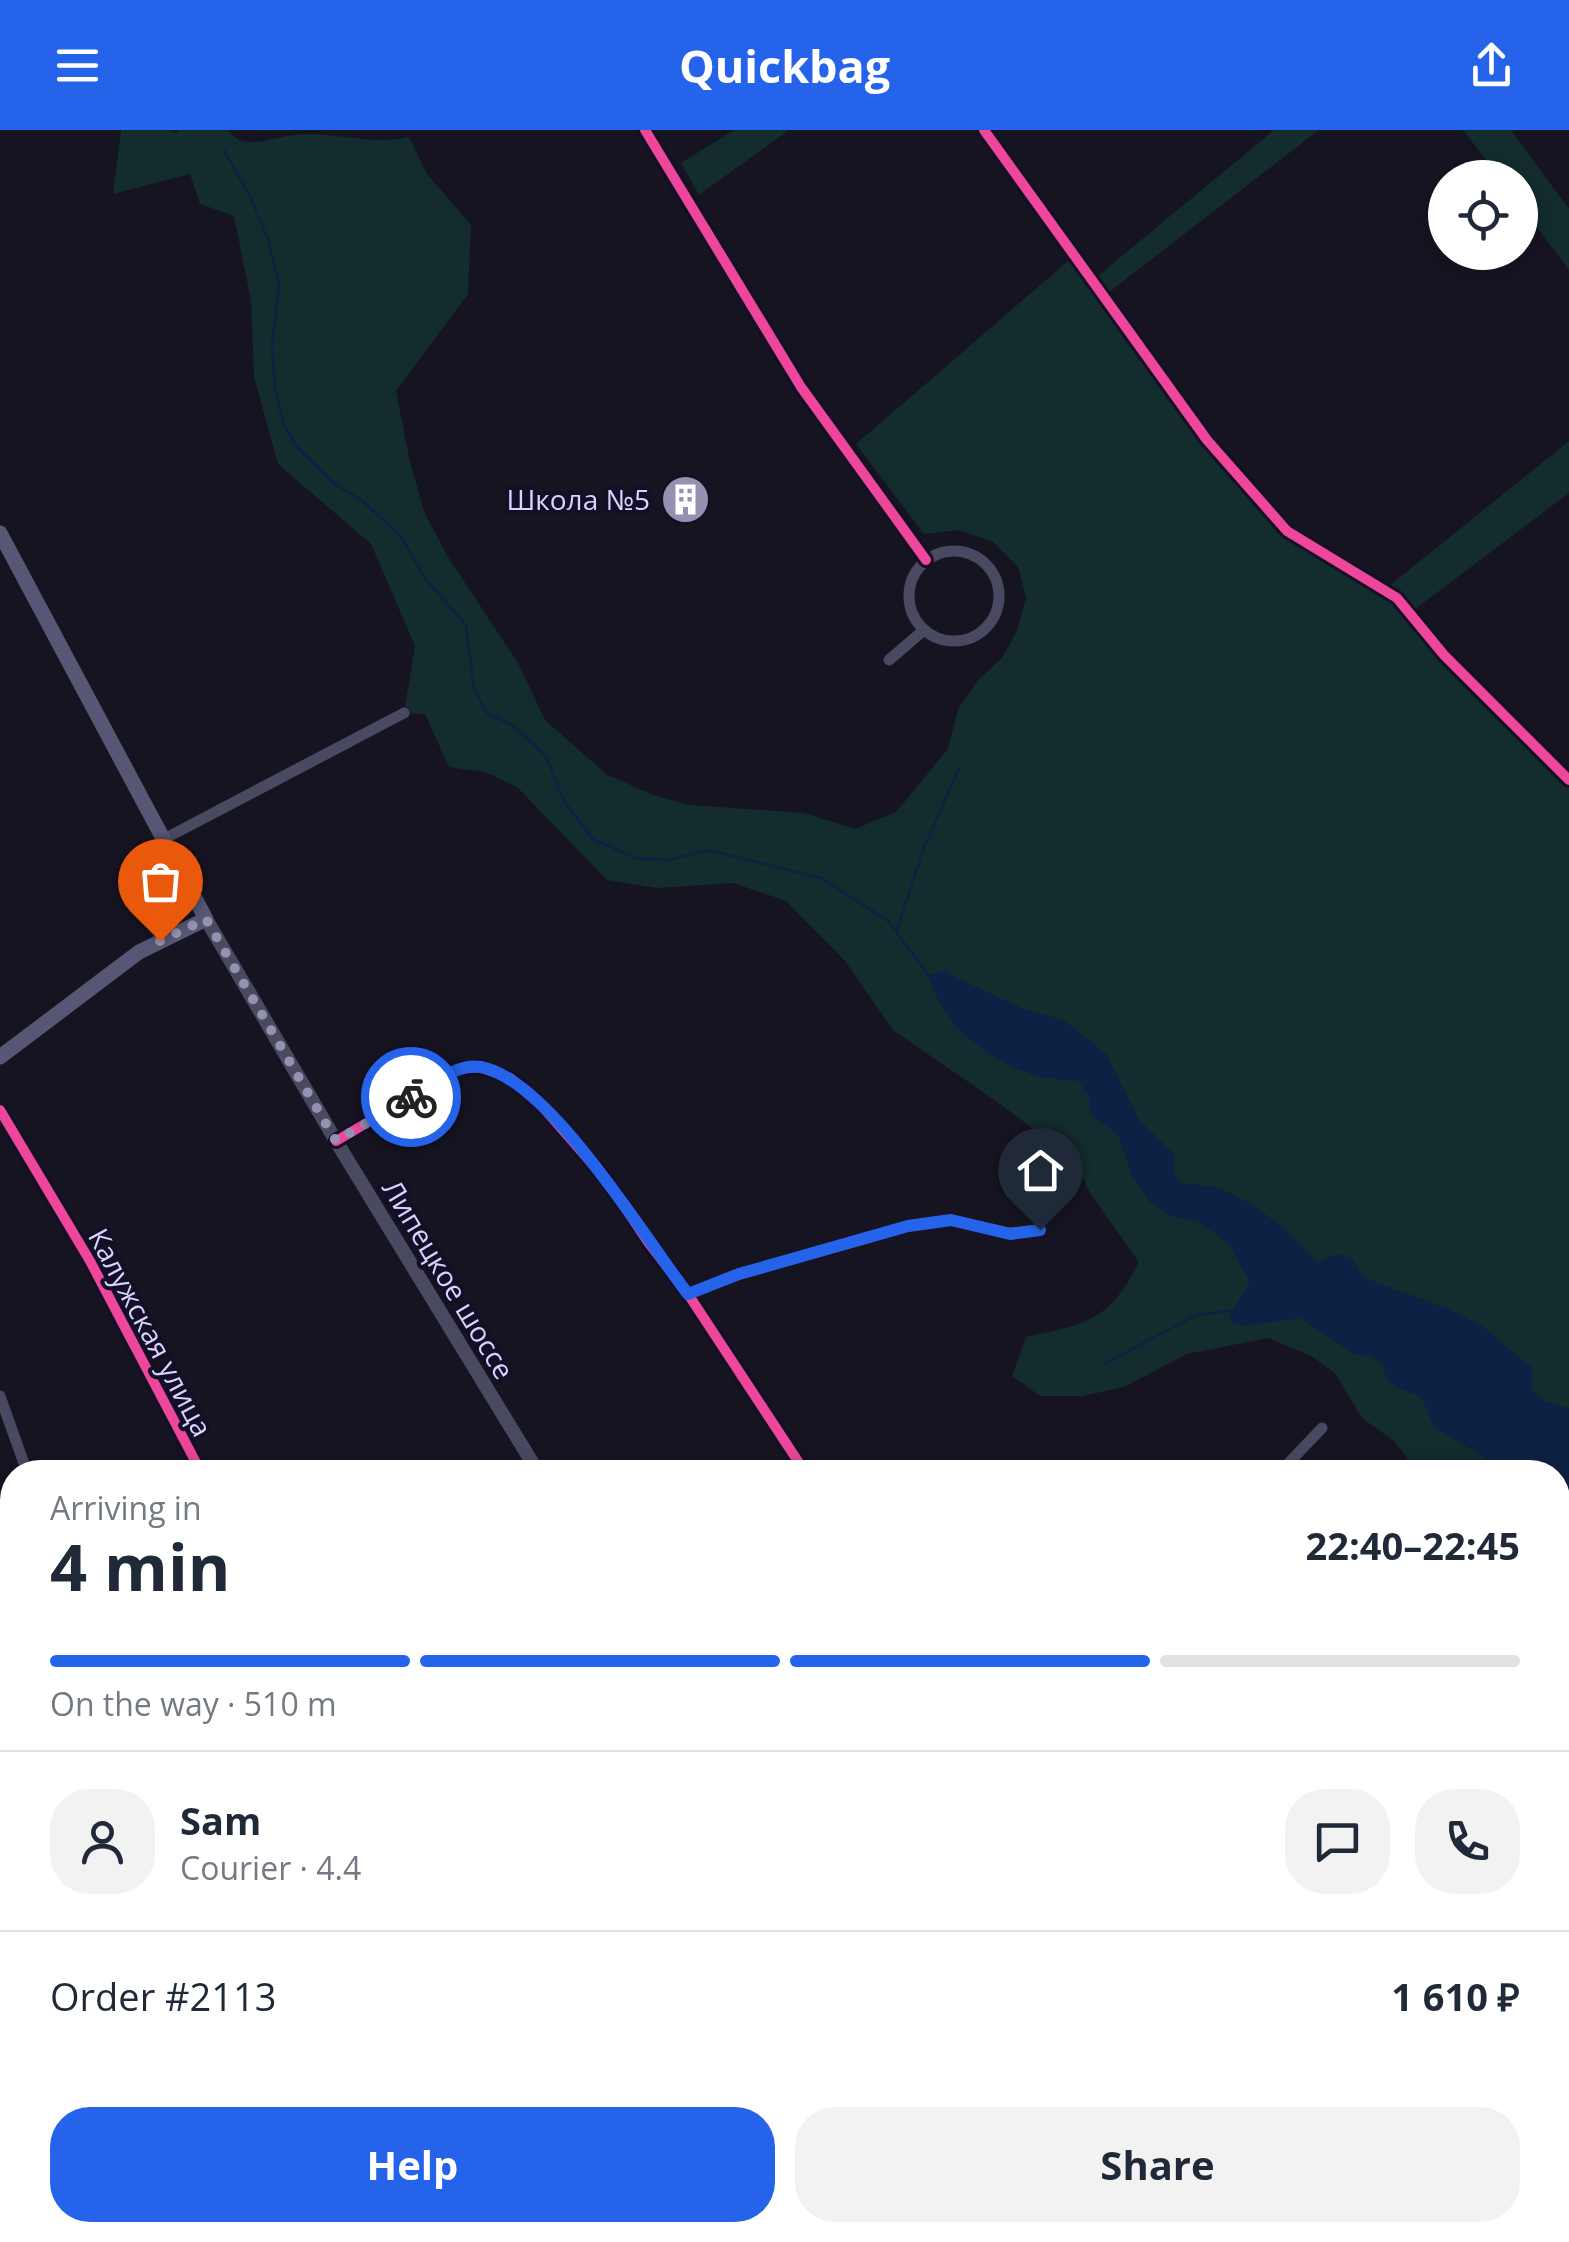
<!DOCTYPE html>
<html lang="en">
<head>
<meta charset="utf-8">
<style>
	:root { --surface:#fff; --page:#f2f2f3; --text:#1f2937; --muted:#747a83; --line:#e0e1e3; --accent:#2563eb }
	body { margin:0; font-family:"Open Sans",sans-serif; background:var(--page); color:var(--text); height:100vh; display:flex; flex-direction:column; font-size:38px; white-space:nowrap }
	* { box-sizing:border-box; margin:0 }
	p { font-size:32px; color:var(--muted) }
	.icon { flex:none; width:55px; height:55px; fill:none; stroke:currentColor; stroke-width:2; stroke-linecap:round; stroke-linejoin:round }
	.map { position:relative; flex:1; overflow:hidden }
	.details { position:absolute; left:0px; top:1330px; width:1570px; height:782px; display:flex; flex-direction:column; background:var(--surface); border-radius:40px 40px 0 0; box-shadow:0 5px 25px #0003 }
	.details>* { flex:none }
	.buttons { position:absolute; left:1428px; top:30px; display:grid; gap:20px }
	.buttons a { display:grid; place-items:center; width:110px; height:110px; border-radius:50%; background:var(--surface); box-shadow:0 5px 25px #0003; font-size:50px }
	.pin { position:absolute; display:grid; place-items:center; width:85px; height:85px; color:#fff; margin:-102px -42px; border-radius:50% 50% 50% 0; rotate:-45deg; box-shadow:0 0 10px #0007 }
	.pin .icon { rotate:45deg }
	.courier { position:absolute; display:grid; place-items:center; width:100px; height:100px; margin:-50px; border:8px solid #2563eb; border-radius:50%; background:#fff; color:#222; box-shadow:0 2px 12px #0007 }
	.overview em { font-style:normal; font-weight:700 }
	.overview div { display:flex; flex-direction:column-reverse }
	.overview { display:flex; align-items:center; justify-content:space-between; height:170px; padding:0 50px }
	h1 { font-size:65px; font-weight:700; line-height:75px }
	.bar { display:grid; grid-template-columns:repeat(4,1fr); gap:15px 10px; align-content:center; height:120px; padding:0 50px }
	.bar i { height:12px; border-radius:8px; background:var(--line) }
	.bar .active { background:var(--accent) }
	.bar p { grid-column:span 4 }
	.line { display:flex; align-items:center; gap:25px; padding:0 50px; border-top:2px solid var(--line) }
	.line div { flex:1 }
	.round { display:grid; place-items:center; flex:none; width:105px; height:105px; border-radius:40px; background:var(--page) }
	.primary-button { display:flex; gap:20px; margin-top:auto; padding:20px 50px }
	.primary-button a { flex:1; height:115px; border-radius:40px; background:var(--accent); color:#fff; font-size:40px; font-weight:700; line-height:115px; text-align:center }
	.primary-button a+a { background:var(--page); color:var(--text) }
	header { display:flex; justify-content:space-between; align-items:center; height:130px; padding:0 50px; background:var(--accent); color:#fff; font-size:45px; font-weight:700 }
	.map>svg:first-child { display:block }
	.green { fill:#132c2d }
	.water { fill:#0d2144 }
	.lines { fill:none; stroke-linecap:round; stroke-linejoin:round }
	.stream { stroke:#0d2144; stroke-width:2.5 }
	.minor { stroke:#4a4962; stroke-width:11 }
	.tertiary { stroke:#4a4962; stroke-width:14 }
	.secondary { stroke:#575674; stroke-width:15 }
	.cycleway-casing { stroke:#130f26; stroke-width:16 }
	.cycleway { stroke:#ed469a; stroke-width:10 }
	.done { stroke:#9591b1; stroke-width:10; stroke-dasharray:0 18 }
	.route { stroke:#2563eb; stroke-width:12 }
	.labels { text-anchor:middle; dominant-baseline:central; stroke-width:8; stroke-linejoin:round; paint-order:stroke }
	.poi-label { font-size:28px; fill:#d9d4ff; stroke:#130f26; text-anchor:end }
	.street-label { font-size:28px; fill:#d9d4ff; stroke:#130f26 }
</style>
</head>
<body>
<header><svg class="icon" aria-label="menu" viewBox="0 0 24 24"><path d="M4 6h16M4 12h16M4 18h16"/></svg>Quickbag<svg class="icon" aria-label="share" viewBox="0 0 24 24"><path d="M12 15V3M7 8l5-5 5 5M5 13v7h14v-7"/></svg></header>
<div class="map">
<svg width="1569" height="2112" viewBox="0 0 1569 2112">
	<rect width="100%" height="100%" fill="#161421"/>
	<path class="green" d="M121 0H167L176 3 178 0H227C229 1 238 10 239 10 254 16 278 7 293 5 333 1 371 16 409 7L427 44 471 95 468 164 396 261 410 332 425 384 448 427 518 533 545 590 606 644 653 665 689 675 804 683 855 699 896 682 948 619 958 579 978 550 1002 528 1017 501 1026 468 1018 437 993 412 959 400 924 404 856 314 1075 125 1093 150 1274 0H1319L1104 166 1207 310 1287 401 1384 460 1569 311V363L1410 483 1569 650V1473L1558 1461V1342H1418L1394 1311 1362 1288 1335 1243 1311 1226 1268 1208 1187 1224 1124 1257 1083 1266H1040L1012 1246 1026 1207C1089 1193 1108 1192 1139 1132L1090 1063 1075 1031 1003 976 893 900 845 831 786 771 733 753 657 758 607 750 517 657 485 642 449 637 425 584 404 583 415 516 371 414 278 334 254 247 251 171 234 86 200 74 190 44 113 64Z
		M734 0H789L699 65 681 33Z
		M1463 0H1511L1569 79V140L1520 75V48L1499 47Z
		M12 1748V2100H58L42 2102 24 2112H0V1749Z"/>
	<path class="water" d="M942 841 1022 878 1063 890 1106 924 1140 991 1175 1025 1173 1041 1178 1052C1191 1055 1205 1054 1217 1058 1254 1070 1291 1103 1317 1132L1338 1124 1353 1129 1362 1147 1451 1180 1482 1196 1532 1238V1260L1543 1270 1569 1278V1410L1558 1401V1342H1509L1434 1297 1421 1266C1401 1259 1385 1257 1383 1234L1371 1226 1354 1224 1300 1188 1244 1196 1234 1194 1229 1187 1250 1152 1228 1113 1197 1091 1170 1086 1148 1070 1131 1043 1118 1005 1090 984 1089 967 1079 951C1064 949 1047 950 1033 945 986 928 942 896 929 846Z"/>
	<g class="lines">
		<path class="stream" d="M224 20 251 69 268 110 279 154 272 216 275 259 284 295 297 317 336 355 362 370 402 408 425 449 466 495 474 559 487 583 514 596 546 627 564 671 593 709 635 728 669 730 709 720 821 748 888 791 929 846
			M897 800 923 720 959 638
			M1106 1233 1196 1185 1231 1181"/>
		<path class="minor" d="M645 0 801 257 926 430
			M984 0 1207 310 1287 401 1397 468 1444 525 1569 650
			M909 466a45 45 0 1 1 90 0a45 45 0 1 1-90 0Z
			M889 530 924 500
			M164 709 404 583
			M0 980 90 1131 201 1342
			M336 1011 458 939 480 937 510 948 541 975 608 1052 648 1112 688 1164 805 1342
			M688 1164 739 1144 908 1096 951 1090 1010 1103 1040 1100
			M0 1266 27 1342
			M1280 1342 1322 1298
			M1558 1561 1566 1555
			M1558 1734 1569 1724
			M0 1749 12 1748
			M1558 1904 1568 1931
			M192 2100 193 2112
			M530 2100V2112
			M380 2112 388 2100
			M1047 2112V2100
			M1324 2112 1340 2100"/>
		<path class="tertiary" d="M206 789 336 1011 538 1342
			M815 2112V2100"/>
		<path class="secondary" d="M0 403 206 789 139 822 0 927"/>
		<defs>
			<path id="cycleway" d="M645 0 801 257 926 430
				M984 0 1207 310 1287 401 1397 468 1444 525 1569 650
				M0 980 90 1131 201 1342
				M336 1011 458 939 480 937 510 948 541 975 608 1052 648 1112 688 1164 805 1342"/>
		</defs>
		<use href="#cycleway" class="cycleway-casing"/>
		<use href="#cycleway" class="cycleway"/>
	</g>
	<g class="lines">
		<path class="done" d="M160 811 206 789 336 1011 411 967"/>
		<path class="route" d="M411 967C432 955 456 933 481 937 550 950 645 1109 688 1164L739 1144 908 1096 951 1090 1010 1104 1040 1100"/>
	</g>
	<defs>
		<symbol id="building-disc" viewBox="-11 -11 22 22"><circle r="9.5" fill="#9591b1" stroke="#130f26"/><path d="M-4-6H4V6H1V3H-1V6H-4ZM-2.5-4.3h1.7v1.8h-1.7ZM.8-4.3h1.7v1.8H.8ZM-2.5-1h1.7V.8h-1.7ZM.8-1h1.7V.8H.8Z" fill="#fff"/></symbol>
	</defs>
	<g fill-rule="evenodd">
		<use href="#building-disc" x="658" y="342" width="55" height="55"/>
	</g>
	<g class="labels">
		<g class="poi-label">
			<text x="650" y="369">Школа №5</text>
		</g>
		<g class="street-label">
			<text transform="translate(449 1149) rotate(59)">Липецкое шоссе</text>
			<text transform="translate(151 1202) rotate(62)">Калужская улица</text>
		</g>
	</g>
</svg>
<div class="buttons">
<a><svg class="icon" aria-label="locate" viewBox="0 0 24 24"><circle cx="12" cy="12" r="6"/><path d="M12 2v4M12 18v4M2 12h4M18 12h4"/></svg></a>
</div>
<div class="pin" style="left:160px;top:811px;background:#ea580c"><svg class="icon" aria-label="bag" viewBox="0 0 24 24"><path d="M5 8h14l-1 12H6zM9 8a3 3 0 0 1 6 0"/></svg></div>
<div class="pin" style="left:1040px;top:1100px;background:#1f2937"><svg class="icon" aria-label="home" viewBox="0 0 24 24"><path d="M3 11l9-7 9 7M6 9v11h12V9"/></svg></div>
<div class="courier" style="left:411px;top:967px"><svg class="icon" aria-label="bike" viewBox="0 0 24 24"><circle cx="6" cy="16" r="4"/><circle cx="18" cy="16" r="4"/><path d="M6 16l4-8h5l3 8M10 8l3 8H6M13 5h3"/></svg></div>
<section class="details">
<div class="overview"><div><h1>4 min</h1><p>Arriving in</p></div><em>22:40–22:45</em></div>
<div class="bar"><i class="active"></i><i class="active"></i><i class="active"></i><i></i><p>On the way · 510 m</p></div>
<div class="line" style="height:180px"><a class="round"><svg class="icon" aria-label="person" viewBox="0 0 24 24"><circle cx="12" cy="8" r="4"/><path d="M4 21q1-7 8-7t8 7"/></svg></a><div><b>Sam</b><p>Courier · 4.4</p></div><a class="round"><svg class="icon" aria-label="chat" viewBox="0 0 24 24"><path d="M4 5h16v11H9l-5 4z"/></svg></a><a class="round"><svg class="icon" aria-label="phone" viewBox="0 0 24 24"><path d="M5 4h4l2 5-3 2q2 4 5 5l2-3 5 2v4C11 20 4 13 5 4z"/></svg></a></div>
<div class="line" style="height:130px"><div>Order #2113</div><b>1 610 ₽</b></div>
<div class="primary-button"><a>Help</a><a>Share</a></div>
</section>
</div>
</body>
</html>
